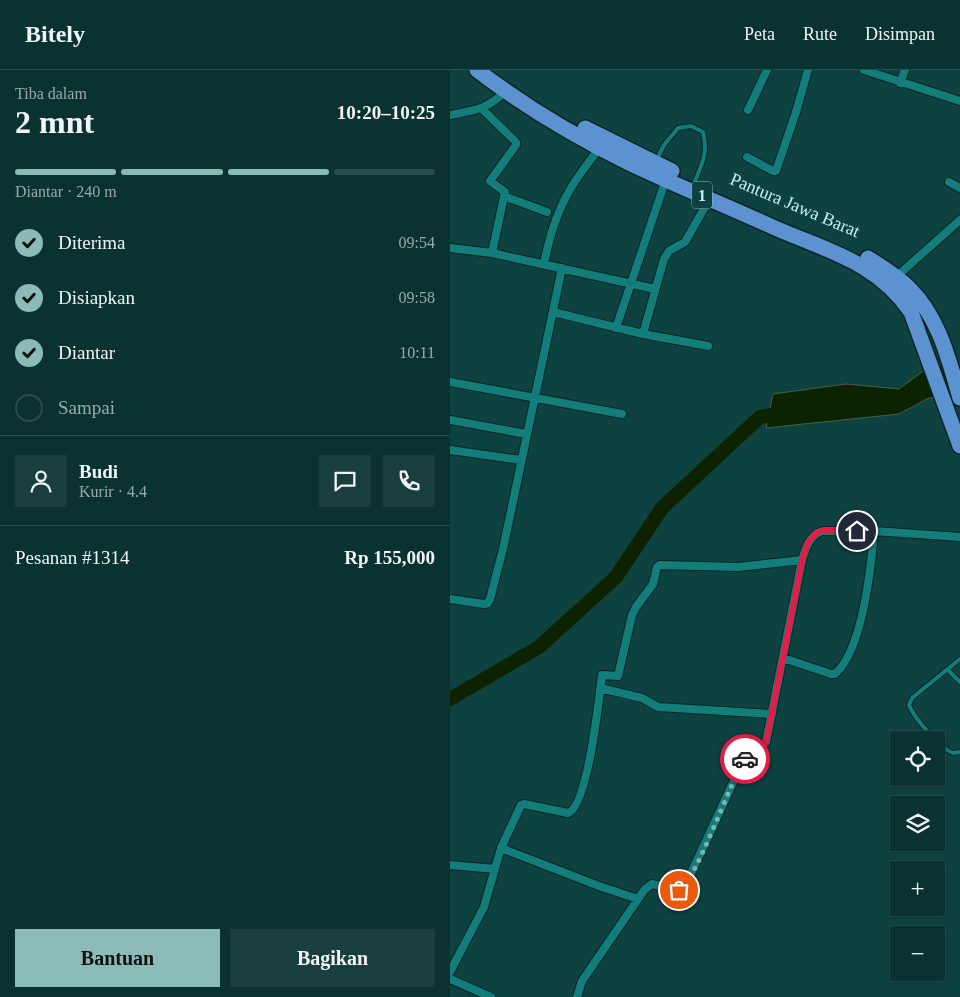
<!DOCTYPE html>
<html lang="id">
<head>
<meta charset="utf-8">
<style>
	:root { --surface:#0a3231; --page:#183e3d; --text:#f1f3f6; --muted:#99aaab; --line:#2a4d4d; --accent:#8bbbb9 }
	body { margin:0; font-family:Georgia,serif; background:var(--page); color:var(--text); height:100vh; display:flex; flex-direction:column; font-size:19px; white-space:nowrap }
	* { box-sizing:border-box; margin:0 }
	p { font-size:16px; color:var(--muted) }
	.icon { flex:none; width:28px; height:28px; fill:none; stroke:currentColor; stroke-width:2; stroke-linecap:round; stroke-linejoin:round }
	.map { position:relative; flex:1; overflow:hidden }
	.side { display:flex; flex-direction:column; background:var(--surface); width:450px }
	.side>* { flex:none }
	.tools { position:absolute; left:440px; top:661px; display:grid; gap:10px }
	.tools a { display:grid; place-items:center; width:55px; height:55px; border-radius:0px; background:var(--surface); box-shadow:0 1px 4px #0004,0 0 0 1px var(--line); font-size:25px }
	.pin { position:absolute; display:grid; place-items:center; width:42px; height:42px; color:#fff; margin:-21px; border:2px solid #fff; border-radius:50%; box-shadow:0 1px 5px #0007 }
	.courier { position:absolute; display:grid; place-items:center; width:50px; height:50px; margin:-25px; border:4px solid #e11d48; border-radius:50%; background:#fff; color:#222; box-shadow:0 1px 6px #0007 }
	.summary em { font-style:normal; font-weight:800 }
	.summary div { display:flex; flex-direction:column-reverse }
	.summary { display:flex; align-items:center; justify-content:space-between; height:85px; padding:0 15px }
	h1 { font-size:32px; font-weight:800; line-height:38px }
	.bar { display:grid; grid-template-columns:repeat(4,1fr); gap:8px 5px; align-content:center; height:60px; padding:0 15px }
	.bar i { height:6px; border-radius:4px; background:var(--line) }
	.bar .on { background:var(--accent) }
	.bar p { grid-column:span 4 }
	.line { display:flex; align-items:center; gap:12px; padding:0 15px; border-top:1px solid var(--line) }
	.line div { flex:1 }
	.round { display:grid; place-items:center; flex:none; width:52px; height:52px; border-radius:0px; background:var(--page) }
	ol { padding:0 15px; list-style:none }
	li { display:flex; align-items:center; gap:15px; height:55px }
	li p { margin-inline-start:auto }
	li .icon { padding:5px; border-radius:50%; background:var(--accent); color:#111; stroke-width:4 }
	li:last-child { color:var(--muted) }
	li i { width:28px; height:28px; border:2px solid var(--line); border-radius:50% }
	.primary-button { display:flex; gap:10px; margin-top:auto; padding:10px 15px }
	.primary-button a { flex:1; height:58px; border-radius:0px; background:var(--accent); color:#111; font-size:20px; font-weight:800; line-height:58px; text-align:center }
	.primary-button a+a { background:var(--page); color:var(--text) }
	header { display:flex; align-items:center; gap:30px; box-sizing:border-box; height:70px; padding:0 25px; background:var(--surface); border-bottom:1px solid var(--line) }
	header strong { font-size:24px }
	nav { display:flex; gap:28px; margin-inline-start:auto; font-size:18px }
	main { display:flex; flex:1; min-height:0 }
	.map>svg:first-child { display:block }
	.water { fill:#0d2300; stroke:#446047 }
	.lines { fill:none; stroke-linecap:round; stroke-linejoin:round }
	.river { stroke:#0d2300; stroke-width:14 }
	.lane-casing { stroke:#082625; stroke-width:6 }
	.street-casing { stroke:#082625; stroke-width:10 }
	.highway-casing { stroke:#082625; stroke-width:18 }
	.lane { stroke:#127d7b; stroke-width:4 }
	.street { stroke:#127d7b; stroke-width:8 }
	.highway { stroke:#5d92d1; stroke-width:15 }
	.done { stroke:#84b2b1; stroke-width:5; stroke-dasharray:0 9 }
	.route { stroke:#e11d48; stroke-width:6 }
	.labels { text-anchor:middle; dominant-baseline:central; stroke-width:5; stroke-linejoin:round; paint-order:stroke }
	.shield { fill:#0e4241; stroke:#8dbab9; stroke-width:1 }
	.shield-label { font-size:16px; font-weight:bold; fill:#c4eeed }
	.street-label { font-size:18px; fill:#c4eeed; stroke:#0e4241 }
</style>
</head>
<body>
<header>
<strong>Bitely</strong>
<nav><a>Peta</a><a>Rute</a><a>Disimpan</a></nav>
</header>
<main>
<section class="side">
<div class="summary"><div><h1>2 mnt</h1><p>Tiba dalam</p></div><em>10:20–10:25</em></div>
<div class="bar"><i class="on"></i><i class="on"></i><i class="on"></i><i></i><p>Diantar · 240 m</p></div>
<ol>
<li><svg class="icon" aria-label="check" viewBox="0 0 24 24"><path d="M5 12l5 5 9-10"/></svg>Diterima<p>09:54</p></li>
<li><svg class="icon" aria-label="check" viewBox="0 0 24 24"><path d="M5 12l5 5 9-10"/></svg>Disiapkan<p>09:58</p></li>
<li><svg class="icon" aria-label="check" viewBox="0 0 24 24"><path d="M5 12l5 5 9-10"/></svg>Diantar<p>10:11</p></li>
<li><i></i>Sampai</li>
</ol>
<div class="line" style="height:90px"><a class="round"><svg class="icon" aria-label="person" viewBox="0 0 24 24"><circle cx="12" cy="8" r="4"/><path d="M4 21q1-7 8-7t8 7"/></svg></a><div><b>Budi</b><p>Kurir · 4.4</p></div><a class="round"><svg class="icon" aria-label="chat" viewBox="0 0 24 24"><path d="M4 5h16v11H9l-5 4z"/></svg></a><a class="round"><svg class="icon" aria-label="phone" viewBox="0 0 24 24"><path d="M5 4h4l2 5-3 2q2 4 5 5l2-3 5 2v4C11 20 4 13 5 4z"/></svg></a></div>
<div class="line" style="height:65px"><div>Pesanan #1314</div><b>Rp 155,000</b></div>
<div class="primary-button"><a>Bantuan</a><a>Bagikan</a></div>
</section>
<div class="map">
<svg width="510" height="927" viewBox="0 0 510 927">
	<rect width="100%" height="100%" fill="#0e4241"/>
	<path class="water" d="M499 291 510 294V325L479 328 449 344 316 358 323 324 396 314 449 319 472 302Z"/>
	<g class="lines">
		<path class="river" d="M0 629 89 577 166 507 212 438 310 347 335 343"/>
		<defs>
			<path id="lane" d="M207 89 214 75 228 58 241 56 253 62C258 82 253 92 245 111
				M510 589 462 628 459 635C464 648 490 678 503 683L510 682
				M498 600 510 612"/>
			<path id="street" d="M414 0 510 31
				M450 13 455 0
				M31 38 66 72V75L40 111 55 122 42 183
				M298 40 317 0
				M0 45C26 40 35 40 55 22
				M297 87 323 101H326L346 42 358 0
				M499 112 510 118
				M54 126 97 142
				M0 178 42 183 205 219
				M94 194C99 168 107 141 121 118 129 104 140 91 150 77
				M446 207 510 150
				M103 242 193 264 214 189 219 181 235 172 260 128
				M166 258 216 109
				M193 264 258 276
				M0 312 172 344
				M0 350 76 364
				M0 380 71 390
				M0 529 34 534 38 533 40 529 53 479 112 198
				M333 588 381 604H385C413 579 421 498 424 461
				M150 618 192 628 208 637 322 644
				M51 778 149 816 188 829
				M0 795 45 799
				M0 902 34 837 51 778 71 735 74 734 118 743C138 736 149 628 152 605L168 606 182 545 186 537 203 514 207 497 210 495 288 497 352 490
				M0 909 41 927
				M127 927 132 911 195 819 202 814 229 820 236 814 293 691C300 683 310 681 316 672L352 490C356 478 359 465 373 461H424L510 467"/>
			<path id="highway" d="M27 0C74 36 126 67 179 93 227 116 277 136 325 158 378 181 427 192 461 242L510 376
				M135 58 222 101
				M418 188C432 197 447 206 459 218 489 247 499 290 510 328"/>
		</defs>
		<use href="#lane" class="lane-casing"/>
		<use href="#street" class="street-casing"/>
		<use href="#highway" class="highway-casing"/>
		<use href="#lane" class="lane"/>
		<use href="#street" class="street"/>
		<use href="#highway" class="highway"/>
	</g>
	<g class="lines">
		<path class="done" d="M229 820C246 812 280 711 295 689"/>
		<path class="route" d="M295 689 309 680 316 672 346 522 352 490 358 472 367 462 373 461H407"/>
	</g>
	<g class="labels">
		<rect class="shield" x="242" y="111.5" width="20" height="27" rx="4"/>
		<g class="shield-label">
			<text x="252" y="125">1</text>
		</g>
		<g class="street-label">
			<text transform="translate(345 135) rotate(23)">Pantura Jawa Barat</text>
		</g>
	</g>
</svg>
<div class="tools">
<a><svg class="icon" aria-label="locate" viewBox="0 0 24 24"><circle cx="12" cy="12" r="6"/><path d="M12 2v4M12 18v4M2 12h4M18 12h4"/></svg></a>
<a><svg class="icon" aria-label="layers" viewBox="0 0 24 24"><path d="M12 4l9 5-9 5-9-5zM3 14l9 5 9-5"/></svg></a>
<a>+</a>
<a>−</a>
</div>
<div class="pin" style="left:229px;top:820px;background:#ea580c"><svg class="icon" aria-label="bag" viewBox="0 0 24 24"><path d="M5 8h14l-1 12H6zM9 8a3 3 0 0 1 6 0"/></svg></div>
<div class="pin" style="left:407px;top:461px;background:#1f2937"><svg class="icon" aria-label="home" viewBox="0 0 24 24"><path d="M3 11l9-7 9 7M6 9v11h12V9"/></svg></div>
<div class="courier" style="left:295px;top:689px"><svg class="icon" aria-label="car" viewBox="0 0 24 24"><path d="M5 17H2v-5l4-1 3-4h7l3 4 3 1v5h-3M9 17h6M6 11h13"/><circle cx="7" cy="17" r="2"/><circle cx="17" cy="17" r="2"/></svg></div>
</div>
</main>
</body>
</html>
